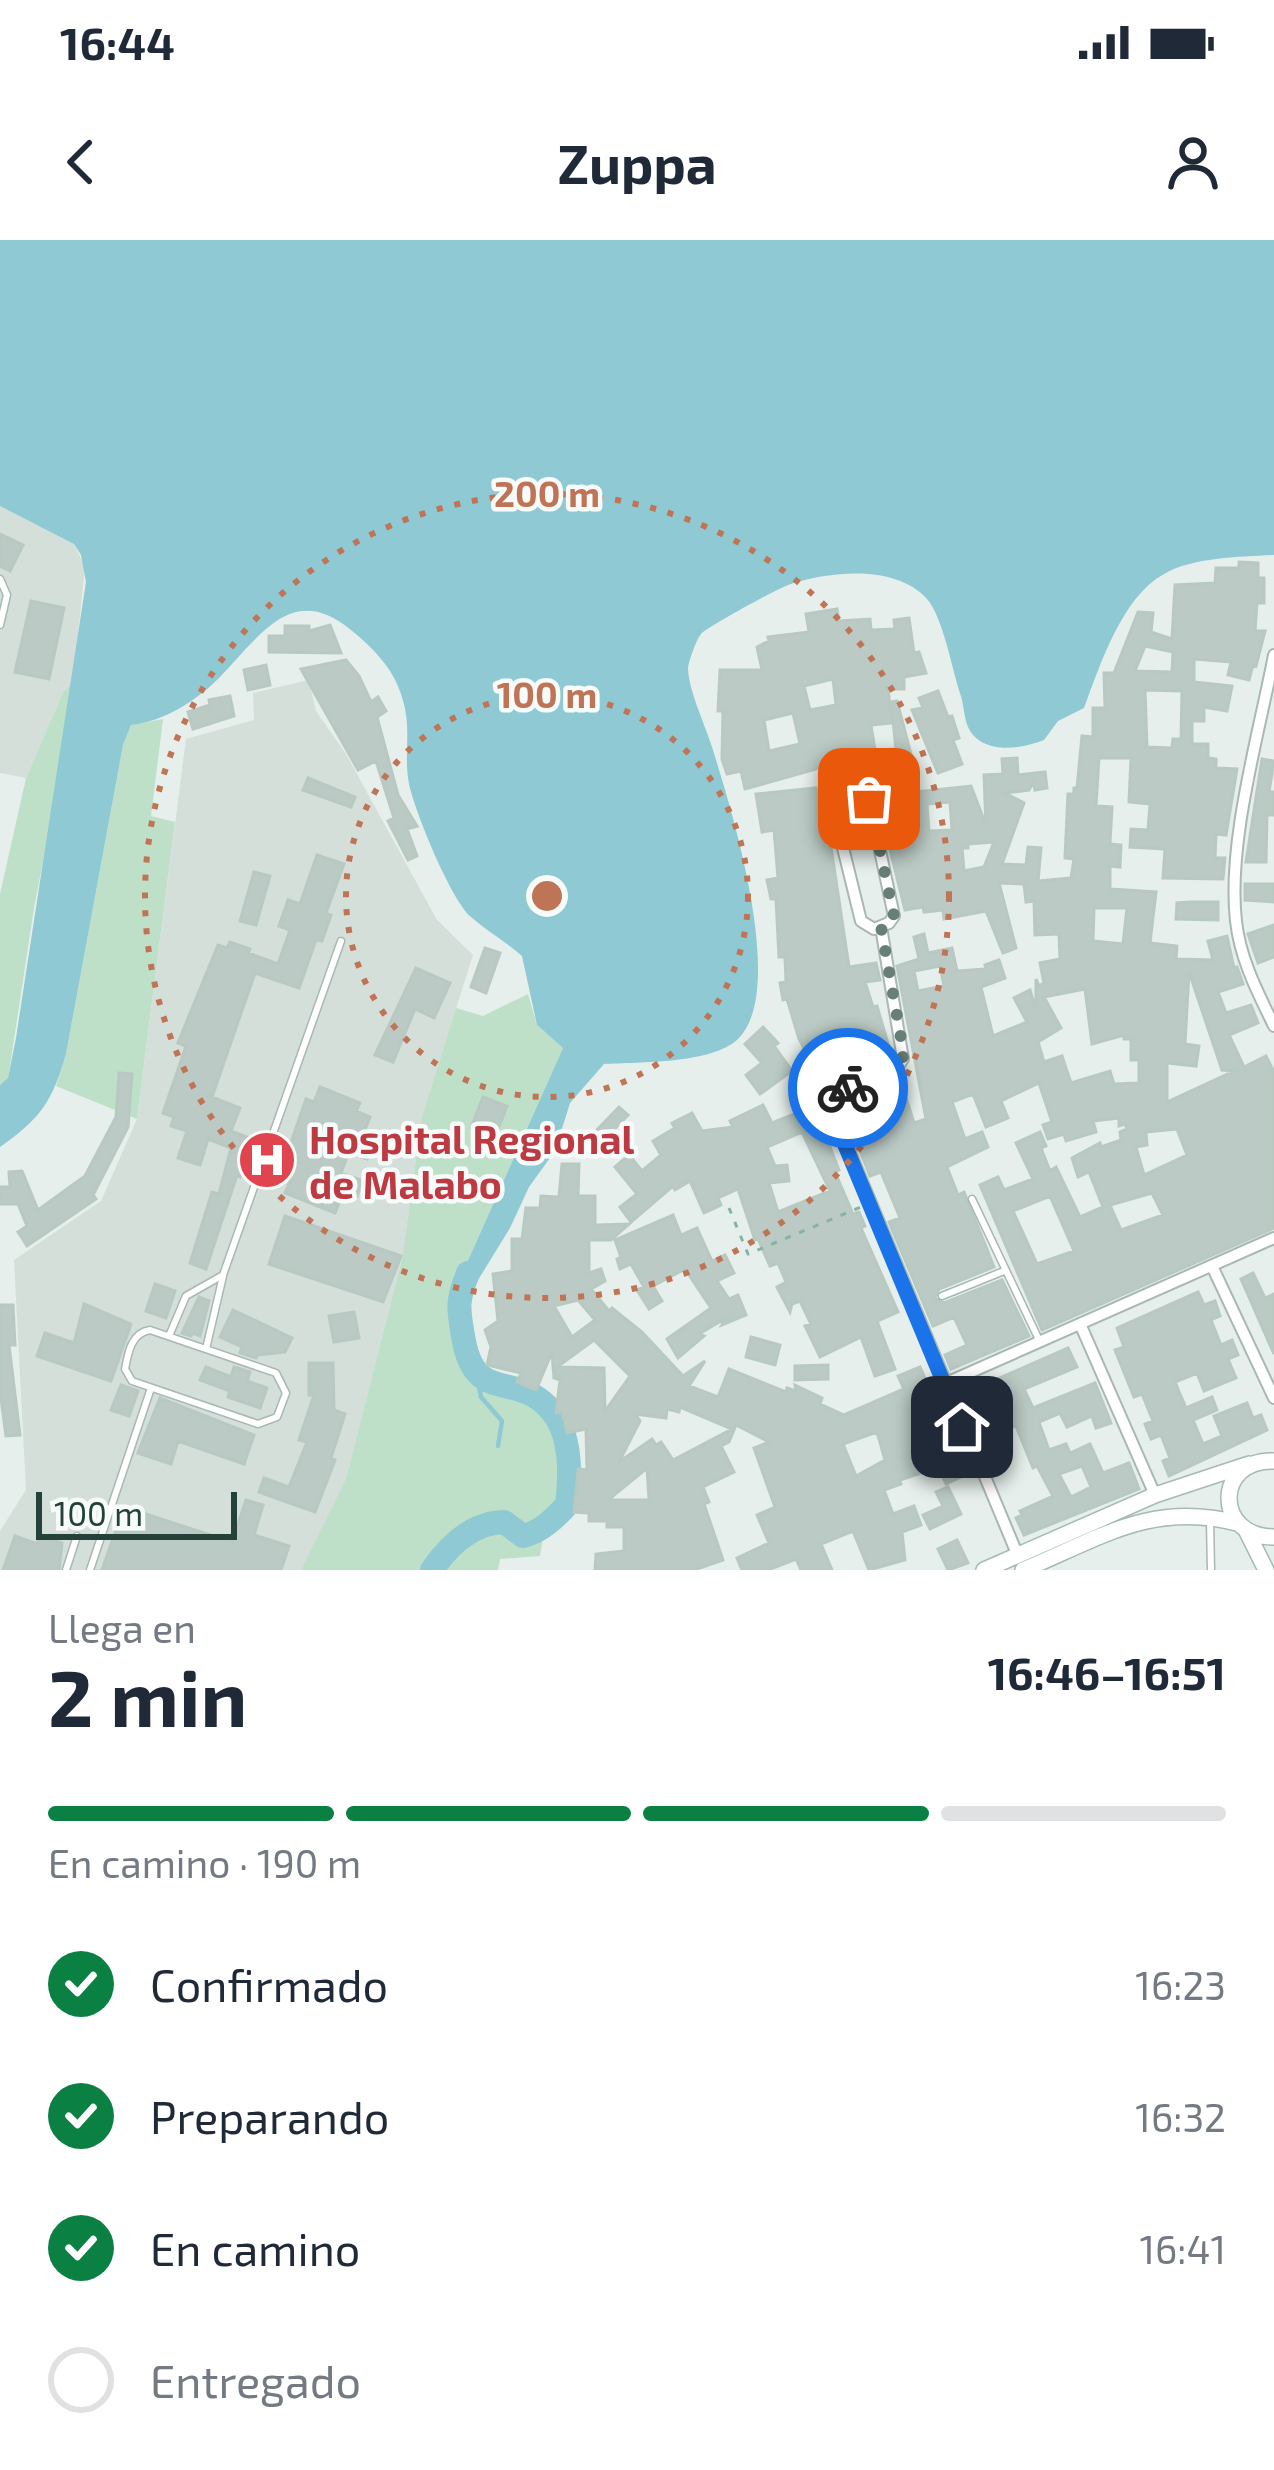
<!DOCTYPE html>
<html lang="es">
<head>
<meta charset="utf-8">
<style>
	:root { --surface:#fff; --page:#f6f6f7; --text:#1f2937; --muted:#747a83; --line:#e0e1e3; --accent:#0b8043 }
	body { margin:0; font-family:"Exo 2",sans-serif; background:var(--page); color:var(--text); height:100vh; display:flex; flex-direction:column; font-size:45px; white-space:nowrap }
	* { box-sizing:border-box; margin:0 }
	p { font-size:39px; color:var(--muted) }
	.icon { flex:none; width:66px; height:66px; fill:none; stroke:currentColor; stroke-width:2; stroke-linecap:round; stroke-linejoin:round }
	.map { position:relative; height:1330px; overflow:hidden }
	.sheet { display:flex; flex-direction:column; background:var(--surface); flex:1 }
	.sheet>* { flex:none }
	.scale { position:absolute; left:36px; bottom:30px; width:201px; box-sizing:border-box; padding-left:12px; border:6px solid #24423a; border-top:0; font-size:33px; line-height:42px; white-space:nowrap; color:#24423a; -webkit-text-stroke:9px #f7fbf9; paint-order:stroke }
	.pin { position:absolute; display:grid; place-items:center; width:102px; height:102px; color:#fff; margin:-51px; border-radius:24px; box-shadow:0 6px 18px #0006 }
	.courier { position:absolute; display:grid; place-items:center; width:120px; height:120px; margin:-60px; border:9px solid #1a73e8; border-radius:50%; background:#fff; color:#222; box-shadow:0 3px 15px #0007 }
	.head em { font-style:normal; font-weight:700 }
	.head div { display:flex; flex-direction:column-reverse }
	.head { display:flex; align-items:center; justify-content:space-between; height:204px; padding:0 48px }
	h1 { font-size:78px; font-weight:700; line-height:90px }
	.bar { display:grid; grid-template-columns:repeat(4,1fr); gap:18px 12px; align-content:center; height:144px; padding:0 48px }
	.bar i { height:15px; border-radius:9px; background:var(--line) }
	.bar .on { background:var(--accent) }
	.bar p { grid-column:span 4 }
	ol { padding:0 48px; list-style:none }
	li { display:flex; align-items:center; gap:36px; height:132px }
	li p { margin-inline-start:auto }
	li .icon { padding:12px; border-radius:50%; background:var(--accent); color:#fff; stroke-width:4 }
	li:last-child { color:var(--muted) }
	li i { width:66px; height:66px; border:6px solid var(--line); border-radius:50% }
	.status { display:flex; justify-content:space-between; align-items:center; height:84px; padding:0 60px; background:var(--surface); direction:ltr }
	.status svg { height:33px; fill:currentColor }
	header { display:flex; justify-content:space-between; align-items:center; height:156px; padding:0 48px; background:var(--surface); font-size:54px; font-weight:700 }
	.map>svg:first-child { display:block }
	.built { fill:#d4dfda }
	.green { fill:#bfe0c8 }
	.water { fill:#8ec9d4 }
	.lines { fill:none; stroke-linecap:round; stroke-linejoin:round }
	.stream { stroke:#8ec9d4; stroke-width:4.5 }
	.river { stroke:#8ec9d4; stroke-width:24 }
	.building { fill:#bbcac4; stroke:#b8c9c2; stroke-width:3; fill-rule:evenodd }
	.lane-casing { stroke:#a8b8b2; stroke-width:9 }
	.street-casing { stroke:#a8b8b2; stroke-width:14 }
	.secondary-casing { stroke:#a4bbb3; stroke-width:18 }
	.path { stroke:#86b3a5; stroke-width:3; stroke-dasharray:6 9; stroke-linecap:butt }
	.lane { stroke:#fff; stroke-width:6 }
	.street { stroke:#fff; stroke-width:10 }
	.secondary { stroke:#fff; stroke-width:15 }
	.done { stroke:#687f78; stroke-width:12; stroke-dasharray:0 21.6 }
	.route { stroke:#1a73e8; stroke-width:15 }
	.ring { fill:none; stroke:#c07456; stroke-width:6; stroke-dasharray:6 12 }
	.labels { text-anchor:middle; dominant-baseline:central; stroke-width:9; stroke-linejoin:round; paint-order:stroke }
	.health-label { font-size:39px; font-weight:bold; fill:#be3a42; stroke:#f7fbf9; text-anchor:start }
	.centre { fill:#c07456; stroke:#f7fbf9; stroke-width:6 }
	.ring-label { font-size:36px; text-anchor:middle; font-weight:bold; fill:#c07456; stroke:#f7fbf9; stroke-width:9; stroke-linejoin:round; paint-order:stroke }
</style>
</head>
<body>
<div class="status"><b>16:44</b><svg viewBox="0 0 49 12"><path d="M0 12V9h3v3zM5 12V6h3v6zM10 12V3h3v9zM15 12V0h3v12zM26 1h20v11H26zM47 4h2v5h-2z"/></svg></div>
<header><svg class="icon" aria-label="back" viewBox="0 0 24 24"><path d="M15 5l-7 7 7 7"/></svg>Zuppa<svg class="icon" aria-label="person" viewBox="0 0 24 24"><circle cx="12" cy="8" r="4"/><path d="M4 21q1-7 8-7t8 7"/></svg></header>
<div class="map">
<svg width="1274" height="1330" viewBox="0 0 1274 1330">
	<rect width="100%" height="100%" fill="#e6efeb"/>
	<path class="built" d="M0 266 64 296 74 304 85 327 73 442 63 452 26 538 0 533Z
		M309 440 316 471 346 514 437 680 473 715 422 876 402 1019 346 1240 304 1330H0V1291L26 1250 14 1020 101 961 137 879 186 499 254 480 253 453Z"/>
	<path class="green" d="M73 442 76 451 34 668 8 839 0 845V654L26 538 63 452Z
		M163 479 151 576 175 582 137 879 56 846 66 814 123 505 131 485Z
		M528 754 537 785 563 808 453 1054 462 1066 469 1128 557 1166C572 1210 584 1252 545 1285L540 1316 500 1319 498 1330H301L346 1239 402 1019 422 876 456 768 483 776Z"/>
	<path class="water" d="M0 0H1274V315C1240 317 1194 317 1164 334 1122 357 1100 425 1084 468L1058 481 1044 500C1022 509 983 515 969 489 964 480 964 464 960 453 952 429 943 377 927 359 896 324 828 331 788 345 777 349 707 387 701 394 696 400 689 421 688 428 688 449 706 487 712 507 731 568 788 750 738 799 712 824 638 822 604 824L570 863 555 911 529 947 510 988 462 1066 453 1054 563 808 537 785 522 716C506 702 487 691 471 677 451 660 415 572 409 544 403 511 413 489 401 454 393 428 372 407 351 390 291 340 259 398 218 439 196 461 162 482 131 485L123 505 66 814C52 862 41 878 0 907V845L8 838 16 798 86 342 81 315 74 304 0 266Z"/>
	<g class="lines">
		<path class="stream" d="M477 1136 481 1157 502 1181 498 1206"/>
		<path class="river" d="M432 1330C449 1305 472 1283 504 1282L523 1296C541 1292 555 1278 567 1265 571 1233 572 1191 548 1167 513 1131 474 1165 463 1096 458 1068 457 1060 468 1033"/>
	</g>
	<path class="building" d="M0 294 23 305 10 331 0 326Z
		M1239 322 1258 323V338H1264V363H1257L1255 391H1265L1256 426 1253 425 1249 440 1228 435 1231 422 1194 419V442L1232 446 1227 471 1204 467V481H1192V504H1208V518L1216 519V528L1237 529 1226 595 1216 594 1215 618H1225L1223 639 1163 638 1165 609 1130 607 1131 589 1148 590 1150 564 1129 562 1131 518H1099L1096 566 1112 567 1110 604 1121 605 1120 627 1110 626V649L1156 652 1150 703 1177 706 1176 719 1213 720 1208 701 1227 696 1234 728 1237 727 1243 744 1218 752 1226 773 1251 765 1258 783 1229 795 1244 827 1266 816 1274 832V988L1042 1090 980 945 998 937 1004 950 1033 939 1016 903 1040 892 1046 906 1041 908 1050 931 1056 927 1080 977 1103 967 1089 932 1078 937 1072 918 1100 903 1101 907 1121 900 1120 892 1127 889 1125 884 1119 886V878L1093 881 1096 892 1066 901 1064 894 1048 899 1043 885 1052 882 1039 843 1001 861 1008 878 986 887 973 854 952 862 965 899 982 892 988 907 947 927 958 955 964 952 994 1027 939 1049 935 1058 944 1063 1002 1040 1029 1096 951 1129 945 1115 967 1105 954 1077 933 1086 889 982 900 978 881 932 870 936 842 865 899 836 914 883 926 879 897 726 919 719 914 697 924 694 928 713 952 708 957 731 986 729 985 725 999 720 1005 738 981 747 993 796 1027 782 1014 758 1030 750 1036 770V739L1039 746 1044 743 1040 723 1060 719 1059 694 1035 695 1034 661 1026 662 1024 644 999 643 1016 708 1003 713 986 671 944 679 943 670 924 672 923 667 905 670 870 529 833 536 830 525 745 549 741 531 727 534 722 519 723 471H718L720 430H762L757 407 769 401 768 397 809 392 806 374 837 369 839 381 870 379 871 390 895 389 894 380 909 378 914 413 919 412 926 433 904 437V449H888L892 483 871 485 875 510 896 509 891 462 897 461 918 541 887 555 971 546 986 585 984 535 1003 534 1002 519 1017 518 1018 535 1045 532 1047 548 1035 550 1033 542 1029 550 1005 553 1024 563 1002 624 1026 625 1028 607 1041 608 1038 641 1071 638 1074 619 1065 618 1068 554H1074V548H1077L1082 496 1093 497V468H1105L1104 433H1114L1138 372 1153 373 1151 392 1172 399 1175 345 1215 343 1216 328H1239ZM1145 406 1173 412 1172 432 1135 431ZM833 439 836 465 810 470 804 446ZM1145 450 1182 451 1181 499H1173L1172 508 1147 507ZM793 473 800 504 769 511 764 480ZM950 562 952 590 929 591 927 564ZM994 602 984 627 964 631 962 608H968V604ZM1094 668H1127L1123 704 1093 701ZM940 726 944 746 918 751 914 731ZM1189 732 1222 830 1234 831 1167 862V823L1196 826 1199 806 1185 804ZM1085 749 1092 804 1124 795V799H1131V820H1139V843L1114 844 1110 831 1071 843 1062 816 1044 822 1038 802 1061 788 1044 757ZM1177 889 1187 915 1144 935 1136 907 1147 905 1146 892ZM1152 953 1163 975 1121 990 1110 965ZM1050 956 1074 1011 1037 1024 1013 971Z
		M31 361 64 368 49 439 15 432Z
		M330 385 341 413 269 412V396H285V386H309V391Z
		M346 420 359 436 371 462 378 457 386 471 377 477 398 555 417 586 407 589 417 616 408 620 388 581 394 578 376 521 358 530 301 429Z
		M266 425 270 445 248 450 244 430Z
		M938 451 948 477 952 476 959 498 953 500 962 524 938 533 912 470 923 468 919 458Z
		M230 456 234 476 193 489 188 472 210 465 209 460Z
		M1262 519 1274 521 1269 552H1274V575H1267L1266 622H1246Z
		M308 538 355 557 351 567 303 550Z
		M816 548 825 607H831L849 727 876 723 880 740 865 742 873 767 877 766 891 814 865 822V828L824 845 799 799 787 759 783 760 780 743 786 742 785 717H779L776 659H771L767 640 778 638 774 590 762 592 756 554ZM869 791 875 808 853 819 844 797Z
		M317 615 344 624 326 673 331 675 322 701 316 700 299 748 255 733 212 857 240 868 231 891 255 900 240 937 237 935 206 1029 190 1023 212 952 219 954 231 908 208 899 200 925 178 918 187 891 171 886 174 877 163 873 186 806 178 803 218 705 227 708 230 702 250 709 248 713 278 724 290 690 279 686 288 660 300 664Z
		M254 632 270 636 256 685 240 681Z
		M1245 644H1274V662L1245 660Z
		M1190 662H1218V680L1176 679 1177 663Z
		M1274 685V717L1258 723 1248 694Z
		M485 708 500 713 486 753 471 747Z
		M416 728 450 743 434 778 415 769 393 822 375 815Z
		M763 787 778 803 774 806 792 831 760 854 746 835 762 823 745 804Z
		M119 833 132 834 128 887 93 955 96 959 27 1006 18 992 27 986 18 964H0V947H10L9 932 22 931 38 970 85 936 116 877Z
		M320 847 360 863 356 871 370 877 362 897 374 902 367 919 349 912 341 933 363 941 357 956 344 951 335 973 285 953 290 941 279 937 306 859 314 862Z
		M483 857 507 866 495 897 471 888Z
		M763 865 772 883 794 874 796 877 814 870 817 874 839 930 835 932 853 974 859 972 865 986 861 988 898 1072 877 1081 895 1129 875 1136 861 1097 820 1117 805 1086 811 1084 800 1061 792 1064 790 1072 777 1047 786 1042 778 1023 770 1026 758 999 755 1000 738 949 718 958 721 965 704 973 690 941 675 950 673 946 631 982 620 967 637 954 615 927 629 915 642 931 661 915 653 901 675 888 672 883 692 873 702 891 733 887 730 881ZM802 892 830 951 778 972 769 943 789 941 787 925 775 926 767 907Z
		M619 867 628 875 599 905 591 896Z
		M562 924H579L578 956H595V985L629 984 611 1000H589V1033L601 1029 605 1041 591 1049 609 1071 612 1068 642 1092 683 1136 705 1121 689 1146 718 1157 729 1129 786 1152 787 1148 796 1151 795 1145 822 1158 820 1164 844 1175 904 1149 898 1136 920 1127 967 1234 946 1244 939 1227 900 1240 901 1244 884 1250 893 1274 914 1266 921 1285 902 1292 905 1320 869 1330 853 1291 821 1304 832 1330H801L796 1319 768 1330H742L737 1318 769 1303 757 1275 775 1267 754 1208 769 1202 736 1185 729 1202 721 1206 734 1232 703 1247 709 1262 704 1264 723 1320 694 1330H595L596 1314 624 1311V1287H607V1281H589V1273L574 1272 578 1229 587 1230 586 1189 567 1193 562 1172 556 1173 560 1140 554 1138 552 1112 536 1150 517 1142 521 1133 487 1125 491 1107 485 1090 498 1081 493 1034 512 1031V999H522L526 968H540L541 956 559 957ZM578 1060 595 1080 572 1097 554 1066ZM594 1100 630 1136 605 1171 604 1128 557 1127ZM680 1167 732 1189 673 1220 661 1202 656 1205 652 1199 619 1222 640 1181 635 1174 666 1178 667 1169 679 1172ZM877 1192 885 1220 856 1236 843 1204ZM647 1228 649 1260H608Z
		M673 975 681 995 697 988 712 1021 725 1015 734 1033 717 1041 729 1059 738 1055 746 1075 722 1085 726 1078 699 1094 704 1096 678 1118 667 1099 711 1068 685 1029 653 1046 662 1061 649 1069 637 1050 644 1047 631 1024 620 1029 617 1019 621 1017 615 1000Z
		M285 976 401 1016 383 1062 269 1024Z
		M1253 1033 1265 1058 1274 1054V1114L1241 1039Z
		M155 1044 175 1051 166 1078 146 1071Z
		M1198 1052 1204 1065 1215 1061 1220 1076 1211 1080 1221 1105 1232 1100 1238 1115 1228 1119 1236 1138 1204 1151 1197 1133 1175 1142 1186 1168 1212 1157 1217 1170 1193 1180 1203 1204 1222 1196 1214 1176 1247 1163 1253 1178 1261 1175 1267 1190 1169 1236 1163 1221 1170 1218 1161 1195 1151 1199 1145 1184 1153 1181 1142 1154 1134 1157 1115 1110 1124 1107 1117 1088Z
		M199 1057 209 1061 200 1096 193 1093 191 1096 182 1093Z
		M84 1064 131 1084 111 1141 37 1116 45 1093 74 1103Z
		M1 1065H13L15 1105H9L20 1195 6 1196 0 1151Z
		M233 1070 292 1098 285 1112 257 1115 256 1118 240 1113 242 1107 220 1097Z
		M354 1072 359 1098 334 1102 329 1076Z
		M751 1097 780 1105 775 1125 746 1117Z
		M1068 1108 1077 1127 1024 1149 1033 1168 1095 1143 1111 1183 1096 1188 1092 1176 1067 1187 1060 1173 1039 1182 1049 1210 1066 1204 1070 1213 1090 1204 1103 1233 1129 1223 1139 1249 1024 1295 1016 1278 1022 1275 1020 1271 1053 1256 1037 1226 1033 1228 1016 1186 981 1197 961 1155ZM1082 1226 1091 1247 1071 1257 1059 1234Z
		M309 1123H333L334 1170 345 1174 331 1218 335 1220 315 1272 259 1252 264 1238 289 1247 307 1202 299 1200 314 1155H309Z
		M828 1125V1139L795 1140V1126Z
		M206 1127 231 1137 234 1127 250 1132 247 1141 267 1148 260 1168 228 1157 230 1151 200 1140Z
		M121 1145 138 1151 129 1176 111 1170Z
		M160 1158 254 1195 244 1224 178 1201 171 1224 138 1213Z
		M948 1247 961 1274 930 1289 923 1275 943 1266 936 1252Z
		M246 1260 263 1265 254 1295 289 1306 281 1330H102L124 1267 232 1302Z
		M15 1296 37 1304 40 1296 62 1303 59 1330H3Z
		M957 1300 968 1323 948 1330 938 1309Z"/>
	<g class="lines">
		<defs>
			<path id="lane" d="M0 339 7 355 0 385
				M972 959 1040 1102
				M942 1056 1004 1031
				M150 1090 276 1133 286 1153 277 1177 258 1184 132 1141 125 1129C128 1113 131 1093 150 1090Z
				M169 1096 186 1056 223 1035 341 701
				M206 1109 223 1036
				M1210 1280 1211 1330
				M66 1330 77 1296
				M90 1330 151 1148"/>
			<path id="street" d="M1274 415C1259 494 1227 603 1236 681 1240 719 1258 753 1274 786
				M857 548 869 559 894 676 889 683 874 689 861 681 834 571 836 554Z
				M881 687 903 819 898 826 836 854 831 867 1018 1316
				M1212 1026 1274 1158
				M1081 1086 1155 1255
				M944 1144 1274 998"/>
			<path id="secondary" d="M1274 1221C1214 1219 1214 1297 1274 1297
				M1246 1290 1266 1330
				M984 1330 1155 1255 1249 1224
				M1023 1330C1100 1298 1152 1261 1237 1283"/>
		</defs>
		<use href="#lane" class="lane-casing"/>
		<use href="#street" class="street-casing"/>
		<use href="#secondary" class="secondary-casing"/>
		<path class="path" d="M729 968 748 1014 861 967"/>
		<use href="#lane" class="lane"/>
		<use href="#street" class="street"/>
		<use href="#secondary" class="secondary"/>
	</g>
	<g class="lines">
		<path class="done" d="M848 848 898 826 904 815 881 687 894 676 869 559"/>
		<path class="route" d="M848 848 830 862 837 886 962 1187"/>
	</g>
	<g class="ring">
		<circle cx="547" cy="656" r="201"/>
		<circle cx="547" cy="656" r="402"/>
	</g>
	<defs>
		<symbol id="hospital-disc" viewBox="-11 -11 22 22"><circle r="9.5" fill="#e0444e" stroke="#f7fbf9"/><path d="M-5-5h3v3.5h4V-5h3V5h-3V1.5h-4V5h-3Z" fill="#fff"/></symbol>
	</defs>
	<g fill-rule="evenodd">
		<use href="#hospital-disc" x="234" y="887" width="66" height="66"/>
	</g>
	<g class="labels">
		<g class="health-label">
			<text x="309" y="898">Hospital Regional<tspan x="309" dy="45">de Malabo</tspan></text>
		</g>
	</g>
	<circle cx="547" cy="656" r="18" class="centre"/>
	<g class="ring-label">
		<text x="547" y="267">200 m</text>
		<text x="547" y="468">100 m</text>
	</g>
</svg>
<div class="scale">100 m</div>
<div class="pin" style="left:869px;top:559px;background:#ea580c"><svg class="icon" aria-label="bag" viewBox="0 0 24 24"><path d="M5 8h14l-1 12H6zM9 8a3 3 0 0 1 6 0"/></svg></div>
<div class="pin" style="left:962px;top:1187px;background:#1f2937"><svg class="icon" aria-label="home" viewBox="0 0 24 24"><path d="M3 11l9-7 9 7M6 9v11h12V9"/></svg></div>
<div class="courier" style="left:848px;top:848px"><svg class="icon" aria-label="bike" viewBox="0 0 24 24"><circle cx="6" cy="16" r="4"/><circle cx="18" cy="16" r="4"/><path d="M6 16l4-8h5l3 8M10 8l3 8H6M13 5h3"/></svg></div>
</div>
<section class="sheet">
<div class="head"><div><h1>2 min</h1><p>Llega en</p></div><em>16:46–16:51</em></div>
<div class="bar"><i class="on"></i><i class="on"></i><i class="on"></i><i></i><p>En camino · 190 m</p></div>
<ol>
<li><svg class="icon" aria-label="check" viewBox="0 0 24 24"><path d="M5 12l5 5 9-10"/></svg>Confirmado<p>16:23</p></li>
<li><svg class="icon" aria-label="check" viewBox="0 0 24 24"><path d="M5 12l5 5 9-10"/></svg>Preparando<p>16:32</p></li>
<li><svg class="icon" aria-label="check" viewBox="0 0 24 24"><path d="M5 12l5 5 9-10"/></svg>En camino<p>16:41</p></li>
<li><i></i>Entregado</li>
</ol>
</section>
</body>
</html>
